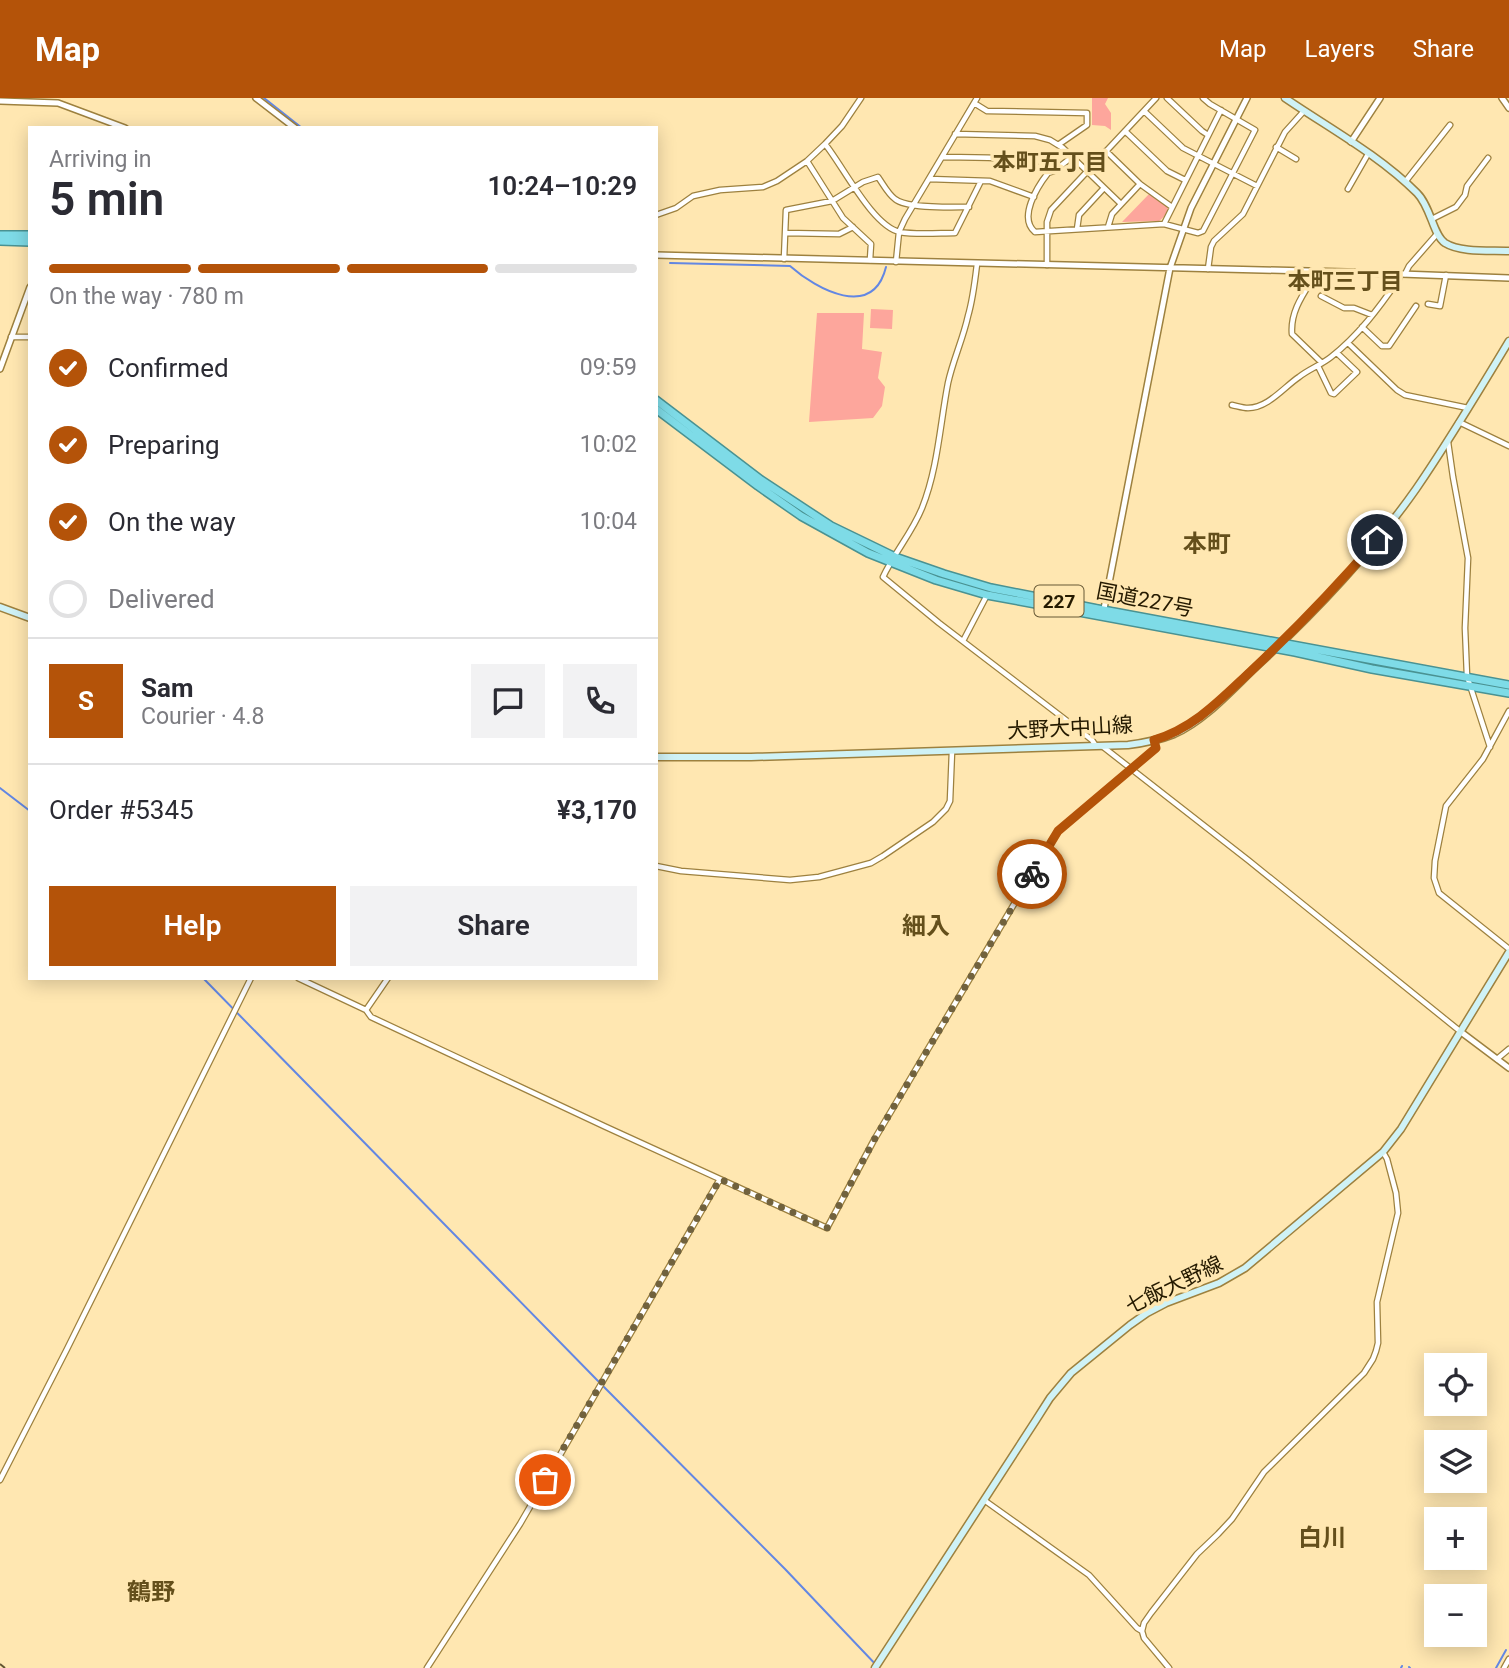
<!DOCTYPE html>
<html lang="en">
<head>
<meta charset="utf-8">
<style>
	:root { --surface:#fff; --page:#f2f2f3; --text:#2b2b33; --muted:#7c7c81; --line:#e1e1e2; --accent:#b45309 }
	body { margin:0; font-family:Roboto,"Noto Sans JP",sans-serif; background:var(--page); color:var(--text); height:100vh; display:flex; flex-direction:column; font-size:26px; white-space:nowrap }
	* { box-sizing:border-box; margin:0 }
	p { font-size:23px; color:var(--muted) }
	.icon { flex:none; width:38px; height:38px; fill:none; stroke:currentColor; stroke-width:2; stroke-linecap:round; stroke-linejoin:round }
	.map { position:relative; flex:1; overflow:hidden }
	.drawer { position:absolute; left:28px; top:28px; width:630px; height:854px; display:flex; flex-direction:column; background:var(--surface); border-radius:0px; box-shadow:0 4px 18px #0003 }
	.drawer>* { flex:none }
	.buttons { position:absolute; left:1424px; top:1255px; display:grid; gap:14px }
	.buttons a { display:grid; place-items:center; width:63px; height:63px; border-radius:0px; background:var(--surface); box-shadow:0 4px 18px #0003; font-size:35px }
	.pin { position:absolute; display:grid; place-items:center; width:60px; height:60px; color:#fff; margin:-30px; border:4px solid #fff; border-radius:50%; box-shadow:0 2px 7px #0007 }
	.courier { position:absolute; display:grid; place-items:center; width:70px; height:70px; margin:-35px; border:5px solid #b45309; border-radius:50%; background:#fff; color:#222; box-shadow:0 2px 9px #0007 }
	.head em { font-style:normal; font-weight:600 }
	.head div { display:flex; flex-direction:column-reverse }
	.head { display:flex; align-items:center; justify-content:space-between; height:119px; padding:0 21px }
	h1 { font-size:46px; font-weight:600; line-height:52px }
	.bar { display:grid; grid-template-columns:repeat(4,1fr); gap:10px 7px; align-content:center; height:84px; padding:0 21px }
	.bar i { height:9px; border-radius:5px; background:var(--line) }
	.bar .on { background:var(--accent) }
	.bar p { grid-column:span 4 }
	.line { display:flex; align-items:center; gap:18px; padding:0 21px; border-top:2px solid var(--line) }
	.line div { flex:1 }
	.round { display:grid; place-items:center; flex:none; width:74px; height:74px; border-radius:0px; background:var(--page) }
	ol { padding:0 21px; list-style:none }
	li { display:flex; align-items:center; gap:21px; height:77px }
	li p { margin-inline-start:auto }
	li .icon { padding:7px; border-radius:50%; background:var(--accent); color:#fff; stroke-width:4 }
	li:last-child { color:var(--muted) }
	li i { width:38px; height:38px; border:4px solid var(--line); border-radius:50% }
	.primary-button { display:flex; gap:14px; margin-top:auto; padding:14px 21px }
	.primary-button a { flex:1; height:80px; border-radius:0px; background:var(--accent); color:#fff; font-size:28px; font-weight:600; line-height:80px; text-align:center }
	.primary-button a+a { background:var(--page); color:var(--text) }
	header { display:flex; align-items:center; gap:42px; box-sizing:border-box; height:98px; padding:0 35px; background:var(--accent); color:#fff }
	header strong { font-size:33px }
	nav { display:flex; gap:38px; margin-inline-start:auto; font-size:24px }
	.map>svg:first-child { display:block }
	.park { fill:#fda69c }
	.lines { fill:none; stroke-linecap:round; stroke-linejoin:round }
	.stream { stroke:#6387e3; stroke-width:2 }
	.minor-casing { stroke:#9d813f; stroke-width:7 }
	.tertiary-casing { stroke:#9d813f; stroke-width:8 }
	.secondary-casing { stroke:#9d813f; stroke-width:9 }
	.trunk-casing { stroke:#4a9292; stroke-width:10 }
	.minor { stroke:#fff; stroke-width:4.5 }
	.tertiary { stroke:#fff; stroke-width:5 }
	.secondary { stroke:#cff2f6; stroke-width:6 }
	.trunk { stroke:#7edbe7; stroke-width:7 }
	.rail { stroke:#635432; stroke-width:2; stroke-dasharray:14 7; stroke-linecap:butt }
	.done { stroke:#71623e; stroke-width:7; stroke-dasharray:0 12.6 }
	.route { stroke:#b45309; stroke-width:9 }
	.labels { text-anchor:middle; dominant-baseline:central; stroke-width:7; stroke-linejoin:round; paint-order:stroke }
	.shield { fill:#ffe7b1; stroke:#665835; stroke-width:2 }
	.shield-label { font-size:19px; font-weight:bold; fill:#251a00 }
	.street-label { font-size:21px; fill:#251a00; stroke:#ffe7b1 }
	.neighbourhood-label { font-size:23px; font-weight:bold; fill:#644f1b; stroke:#ffe7b1 }
	.quarter-label { font-size:24px; font-weight:bold; fill:#644f1b; stroke:#ffe7b1 }
</style>
</head>
<body>
<header>
<strong>Map</strong>
<nav><a>Map</a><a>Layers</a><a>Share</a></nav>
</header>
<div class="map">
<svg width="1509" height="1570" viewBox="0 0 1509 1570">
	<rect width="100%" height="100%" fill="#ffe7b1"/>
	<path class="park" d="M1092 0H1108L1105 6 1111 15V32L1105 28 1092 27Z
		M1150 95 1168 107C1169 113 1164 120 1159 123L1122 124Z
		M871 211 893 212 892 231 870 230Z
		M817 215H864L862 251 882 254 878 280 885 289 882 308 873 320 809 324Z"/>
	<g class="lines">
		<path class="stream" d="M264 0 302 30
			M670 165 790 168C817 192 873 222 886 169
			M0 690 30 713
			M203 880 599 1284
			M603 1288 785 1471 879 1570
			M1409 1569 1410 1570
			M1401 1570 1402 1568
			M1496 1570 1506 1552"/>
		<defs>
			<path id="minor" d="M1167 0 1202 33 1208 37
				M974 5 987 13 1087 15V27L1058 47
				M1144 13 1183 50 1257 88
				M1125 33 1167 73 1185 82
				M955 36 1035 38 1050 42 1063 50 1121 106
				M825 46C843 68 873 129 900 134 914 137 940 135 955 135L981 83
				M1276 49 1296 61
				M1106 53 1140 86 1172 109
				M942 59C971 60 1026 56 1048 75
				M1072 59 1054 73 1048 75C1037 89 1018 120 1035 134L1164 126 1198 135 1203 133 1255 32 1210 6 1203 0
				M807 63 843 120 871 146 870 162
				M929 81 990 83 1034 99
				M1405 84 1450 27
				M1348 91 1368 56
				M656 117 676 110 693 98 720 92 763 89 777 83 807 63 825 46 842 28 861 0
				M1432 121 1456 109 1465 97 1467 88 1488 60
				M1164 126 1221 12
				M1108 129 1112 116 1140 86
				M1077 131 1079 117 1104 90
				M785 135 839 136 853 129
				M784 161 786 112 832 103 863 84 878 79C883 86 888 96 895 101 907 111 953 109 969 109
				M896 164 899 134 905 121 977 0
				M977 166C975 183 973 201 968 218 963 241 953 262 948 285 940 326 938 370 922 410 912 435 894 455 883 479L939 525 1092 642 1096 648
				M1047 167V124L1051 112 1156 0
				M1208 171 1211 149 1214 143 1243 116 1285 34 1304 13
				M1317 174C1305 194 1290 212 1292 236L1322 265
				M1405 176 1409 168 1437 136
				M1321 198 1344 210H1354L1372 217
				M1428 206 1440 208 1446 177
				M1362 229 1382 248H1389L1416 208
				M11 239H30
				M1348 245 1397 292 1405 297 1468 310
				M1318 268 1331 295 1334 296 1357 274 1337 255
				M1232 307C1237 308 1243 310 1248 310 1268 310 1284 289 1299 279 1309 271 1321 267 1331 259 1358 238 1379 210 1399 181L1401 176
				M1459 324 1509 348
				M1448 344 1453 379 1468 460 1465 530 1467 578 1490 649
				M963 543 987 497
				M1509 613 1483 661 1446 708 1435 763 1434 780 1439 795 1509 851
				M1102 648 1248 762 1461 934
				M656 768 681 773 790 782 819 779 871 765 883 758 933 724 946 711 950 703 952 653
				M298 880 366 912 371 919 606 1029 827 1130 874 1042 1052 742 1058 733 1156 650 1154 642
				M366 912 388 880
				M1497 961 1509 951
				M0 1382 67 1251 251 880
				M984 1402 1089 1477 1137 1530 1142 1533 1144 1540 1169 1570
				M1142 1533 1144 1525 1151 1515 1197 1456 1218 1436 1232 1421 1264 1374 1364 1275 1373 1261 1376 1253 1378 1245 1377 1204 1398 1115 1396 1095 1387 1061 1383 1054
				M427 1570 520 1426 720 1081
				M1504 1570 1509 1561"/>
			<path id="tertiary" d="M256 0 295 30
				M1502 0 1509 10
				M0 3 58 5 125 30
				M1351 44 1380 0
				M656 157 1347 174 1509 180
				M0 271 30 189
				M1103 516 1170 170 1191 110 1247 0
				M1461 934 1509 970"/>
			<path id="secondary" d="M1285 0C1329 30 1379 57 1417 95 1431 109 1433 137 1445 145 1461 155 1491 152 1509 153
				M0 509 30 520
				M656 659H751L1128 647C1144 645 1159 642 1174 636 1206 622 1234 589 1260 565 1317 512 1371 455 1416 391 1449 343 1479 293 1509 243
				M875 1570 1036 1322 1050 1300 1071 1275 1130 1227 1147 1215 1166 1205 1219 1185 1245 1170 1383 1054 1401 1031 1509 854"/>
			<path id="trunk" d="M0 137H30
				M0 143 30 144
				M656 302 761 382 831 428 895 459 944 476 991 490 1103 512 1509 587
				M656 311 758 388 801 418 868 455 936 482 987 497 1295 554 1372 571 1509 595"/>
		</defs>
		<use href="#minor" class="minor-casing"/>
		<use href="#tertiary" class="tertiary-casing"/>
		<use href="#secondary" class="secondary-casing"/>
		<use href="#trunk" class="trunk-casing"/>
		<use href="#minor" class="minor"/>
		<use href="#tertiary" class="tertiary"/>
		<use href="#secondary" class="secondary"/>
		<use href="#trunk" class="trunk"/>
		<path class="rail" d="M0 1566 5 1570"/>
	</g>
	<g class="lines">
		<path class="done" d="M545 1382 720 1081 827 1130 874 1042 1032 776"/>
		<path class="route" d="M1032 776 1058 733 1156 650 1154 642C1194 630 1220 602 1250 574 1295 532 1337 488 1377 442"/>
	</g>
	<g class="labels">
		<rect class="shield" x="1034.5" y="487.5" width="49" height="31" rx="5"/>
		<g class="shield-label">
			<text x="1059" y="503">227</text>
		</g>
		<g class="street-label">
			<text transform="translate(1145 502) rotate(11)">国道227号</text>
			<text transform="translate(1070 630) rotate(-3)">大野大中山線</text>
			<text transform="translate(1174 1187) rotate(-26)">七飯大野線</text>
		</g>
		<g class="neighbourhood-label">
			<text x="1050" y="64">本町五丁目</text>
			<text x="1345" y="183">本町三丁目</text>
		</g>
		<g class="quarter-label">
			<text x="1207" y="446">本町</text>
			<text x="926" y="828">細入</text>
			<text x="1322" y="1440">白川</text>
			<text x="151" y="1494">鶴野</text>
		</g>
	</g>
</svg>
<div class="buttons">
<a><svg class="icon" aria-label="locate" viewBox="0 0 24 24"><circle cx="12" cy="12" r="6"/><path d="M12 2v4M12 18v4M2 12h4M18 12h4"/></svg></a>
<a><svg class="icon" aria-label="layers" viewBox="0 0 24 24"><path d="M12 4l9 5-9 5-9-5zM3 14l9 5 9-5"/></svg></a>
<a>+</a>
<a>−</a>
</div>
<div class="pin" style="left:545px;top:1382px;background:#ea580c"><svg class="icon" aria-label="bag" viewBox="0 0 24 24"><path d="M5 8h14l-1 12H6zM9 8a3 3 0 0 1 6 0"/></svg></div>
<div class="pin" style="left:1377px;top:442px;background:#1f2937"><svg class="icon" aria-label="home" viewBox="0 0 24 24"><path d="M3 11l9-7 9 7M6 9v11h12V9"/></svg></div>
<div class="courier" style="left:1032px;top:776px"><svg class="icon" aria-label="bike" viewBox="0 0 24 24"><circle cx="6" cy="16" r="4"/><circle cx="18" cy="16" r="4"/><path d="M6 16l4-8h5l3 8M10 8l3 8H6M13 5h3"/></svg></div>
<section class="drawer">
<div class="head"><div><h1>5 min</h1><p>Arriving in</p></div><em>10:24–10:29</em></div>
<div class="bar"><i class="on"></i><i class="on"></i><i class="on"></i><i></i><p>On the way · 780 m</p></div>
<ol>
<li><svg class="icon" aria-label="check" viewBox="0 0 24 24"><path d="M5 12l5 5 9-10"/></svg>Confirmed<p>09:59</p></li>
<li><svg class="icon" aria-label="check" viewBox="0 0 24 24"><path d="M5 12l5 5 9-10"/></svg>Preparing<p>10:02</p></li>
<li><svg class="icon" aria-label="check" viewBox="0 0 24 24"><path d="M5 12l5 5 9-10"/></svg>On the way<p>10:04</p></li>
<li><i></i>Delivered</li>
</ol>
<div class="line" style="height:126px"><b class="round" style="background:var(--accent);color:#fff">S</b><div><b>Sam</b><p>Courier · 4.8</p></div><a class="round"><svg class="icon" aria-label="chat" viewBox="0 0 24 24"><path d="M4 5h16v11H9l-5 4z"/></svg></a><a class="round"><svg class="icon" aria-label="phone" viewBox="0 0 24 24"><path d="M5 4h4l2 5-3 2q2 4 5 5l2-3 5 2v4C11 20 4 13 5 4z"/></svg></a></div>
<div class="line" style="height:91px"><div>Order #5345</div><b>¥3,170</b></div>
<div class="primary-button"><a>Help</a><a>Share</a></div>
</section>
</div>
</body>
</html>
